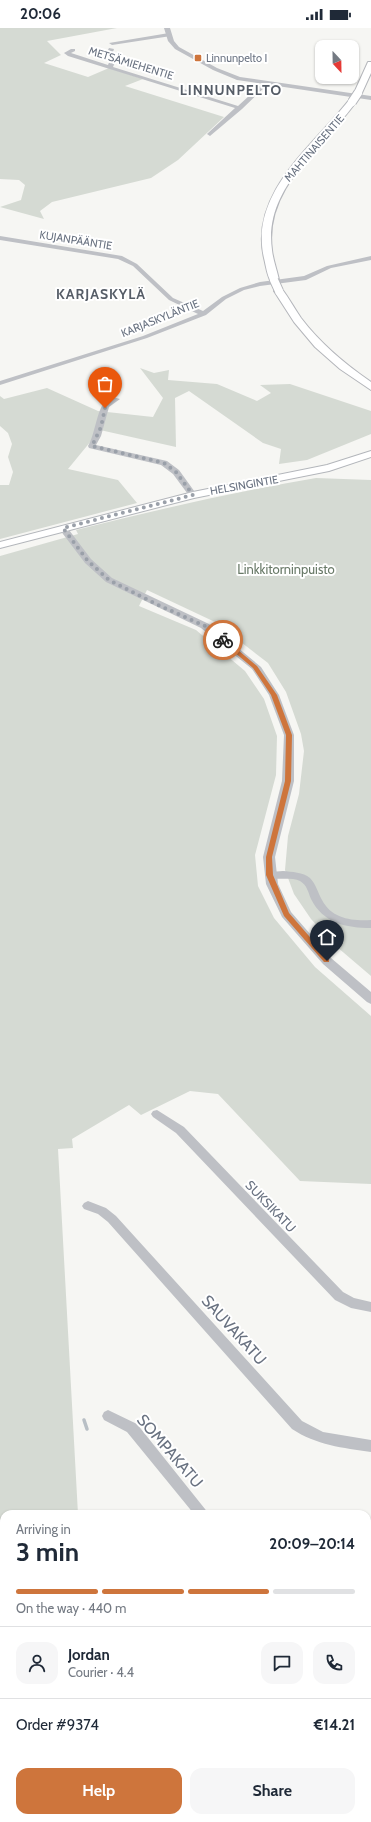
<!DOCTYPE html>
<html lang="en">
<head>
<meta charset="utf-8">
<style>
	:root { --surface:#fff; --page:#f6f6f7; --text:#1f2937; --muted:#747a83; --line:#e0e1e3; --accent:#ce753c }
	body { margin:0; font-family:Cabin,sans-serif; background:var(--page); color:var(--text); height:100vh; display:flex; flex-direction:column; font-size:15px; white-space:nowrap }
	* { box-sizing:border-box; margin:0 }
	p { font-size:13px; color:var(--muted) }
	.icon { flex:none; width:22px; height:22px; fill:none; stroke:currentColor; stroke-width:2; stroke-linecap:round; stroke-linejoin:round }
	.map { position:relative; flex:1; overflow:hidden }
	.drawer { position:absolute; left:0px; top:1482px; width:371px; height:312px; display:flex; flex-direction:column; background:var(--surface); border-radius:12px 12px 0 0; box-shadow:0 1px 3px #0004 }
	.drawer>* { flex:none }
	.needle { width:26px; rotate:158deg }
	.tools { position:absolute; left:315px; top:12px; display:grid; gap:8px }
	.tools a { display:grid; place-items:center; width:44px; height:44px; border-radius:8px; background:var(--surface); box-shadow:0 1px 3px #0004; font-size:20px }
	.pin { position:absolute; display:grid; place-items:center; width:34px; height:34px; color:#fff; margin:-41px -17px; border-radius:50% 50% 50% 0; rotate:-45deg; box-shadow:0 0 4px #0007 }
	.pin .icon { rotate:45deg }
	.courier { position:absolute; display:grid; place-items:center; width:40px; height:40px; margin:-20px; border:3px solid #ce753c; border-radius:50%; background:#fff; color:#222; box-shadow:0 1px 5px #0007 }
	.headline em { font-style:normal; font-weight:700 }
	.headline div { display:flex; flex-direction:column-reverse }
	.headline { display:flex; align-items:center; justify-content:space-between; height:68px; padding:0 16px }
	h1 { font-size:26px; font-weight:700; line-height:30px }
	.bar { display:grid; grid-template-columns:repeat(4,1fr); gap:6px 4px; align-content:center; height:48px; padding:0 16px }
	.bar i { height:5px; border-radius:3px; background:var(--line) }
	.bar .selected { background:var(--accent) }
	.bar p { grid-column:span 4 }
	.line { display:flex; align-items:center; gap:10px; padding:0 16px; border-top:1px solid var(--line) }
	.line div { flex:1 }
	.round { display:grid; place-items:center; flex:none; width:42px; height:42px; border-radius:12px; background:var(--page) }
	.primary-button { display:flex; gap:8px; margin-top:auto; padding:8px 16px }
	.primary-button a { flex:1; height:46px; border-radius:12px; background:var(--accent); color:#fff; font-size:16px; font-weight:700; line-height:46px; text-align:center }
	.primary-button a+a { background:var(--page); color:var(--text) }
	.status { display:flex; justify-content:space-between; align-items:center; height:28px; padding:0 20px; background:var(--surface); direction:ltr }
	.status svg { height:11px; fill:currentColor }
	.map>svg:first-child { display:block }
	.green { fill:#d5dad3 }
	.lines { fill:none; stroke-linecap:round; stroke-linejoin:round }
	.stream { stroke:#b8bfc5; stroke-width:3.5 }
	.secondary-casing { stroke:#b3b6bb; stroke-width:2 }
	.primary-casing { stroke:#b4b6bb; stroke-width:2 }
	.minor { fill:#bec0c5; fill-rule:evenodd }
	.tertiary { fill:#bec0c5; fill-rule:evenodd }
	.secondary { fill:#fff; fill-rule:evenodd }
	.primary { fill:#fff; fill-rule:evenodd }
	.primary-bridge-casing { stroke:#b4b6bb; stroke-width:10; stroke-linecap:butt }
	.primary-bridge { stroke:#fff; stroke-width:8 }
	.route { fill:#ce753c }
	.done { stroke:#9aa0a9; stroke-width:4; stroke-dasharray:0 7.2 }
	.poi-dot { fill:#ce753c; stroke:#fff; stroke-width:1.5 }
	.labels { text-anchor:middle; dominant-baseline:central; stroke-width:4; stroke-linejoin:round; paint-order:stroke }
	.far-poi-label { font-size:11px; fill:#697281; stroke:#fff; text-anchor:start }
	.far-street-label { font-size:11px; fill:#697281; stroke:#fff }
	.park-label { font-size:13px; fill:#687967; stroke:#fff }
	.street-label { font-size:13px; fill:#697281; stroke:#fff }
	.far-district-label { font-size:14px; font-weight:bold; letter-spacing:1px; fill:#565d67; stroke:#fff }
	.near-street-label { font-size:16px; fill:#697281; stroke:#fff }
</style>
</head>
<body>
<div class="status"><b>20:06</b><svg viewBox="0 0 49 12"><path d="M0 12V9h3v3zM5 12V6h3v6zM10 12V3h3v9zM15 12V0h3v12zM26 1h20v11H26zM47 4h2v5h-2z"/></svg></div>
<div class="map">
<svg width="371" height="1794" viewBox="0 0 371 1794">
	<rect width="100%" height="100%" fill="#f6f6f3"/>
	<path class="green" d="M0 0H117L47 13 61 27 44 35 88 49 109 40 143 51 125 58 224 89 178 132 151 150 52 174 40 183 44 191 0 179 21 172 25 157 19 152 0 151Z
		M140 340 154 345 169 342 168 352 217 356 257 373 271 365 260 357 290 356 371 383V406L307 432 279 436 281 421 263 415 189 363 175 370 176 419 100 402 68 441 118 452 137 475 0 511V457H9L13 444 8 429 12 416 8 405 0 398V368L4 371 47 360 98 383 153 389 163 370Z
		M316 450 371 452V948L337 919 311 891 294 866 285 842 288 808 299 766 304 723 301 706 286 664 268 635 215 594 147 562 139 578 196 602 245 643 264 671 277 708 276 747 255 827 258 858 274 890 315 939 371 988V1156L300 1153 218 1066 190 1063 141 1087 129 1077 72 1111 73 1120 58 1121 78 1486H4V1790H95V1794H0V528L78 506 76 502C155 482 235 464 316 450Z
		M243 1790H284L285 1794H248Z"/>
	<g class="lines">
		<path class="stream" d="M84 1392 87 1401"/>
		<defs>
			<path id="secondary" d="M371 423V429L329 443 194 470 0 520V514L193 464 327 437Z"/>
			<path id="primary" d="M368 34H371V45L361 67H355L354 65Z
				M349 72H352L356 74C324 119 263 159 272 222 273 232 277 242 279 252L277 254H271C267 247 266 238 264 230 249 165 313 118 349 72Z
				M279 260 282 261C289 270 294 280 301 290 320 315 345 336 371 354V362L340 341 315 319 294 294 274 263Z"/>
		</defs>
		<use href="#secondary" class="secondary-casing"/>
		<use href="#primary" class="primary-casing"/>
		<path class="minor" d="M169 5 171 8 112 17 109 15Z
			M109 20 114 21 113 24 116 32 113 39 238 78 264 54 269 55 242 81 210 108 207 106 208 105 235 80 68 28 64 25 71 21H75V23L71 25 108 37 110 32 107 24Z
			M0 208 122 228 137 236 173 270 203 283 222 269 240 260 260 254 304 248 327 238 371 228V232L331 240 306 252 260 258 244 262 226 271 206 287 147 310 0 357V353L143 308 198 286 169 272 133 238 118 231 0 212Z
			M113 369 120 371 109 379 101 408 96 417 167 433 179 442 197 467 196 469H190L173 446 161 437 89 420 88 418C95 407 97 381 105 374 108 372 111 371 113 369Z
			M283 843C292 844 303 844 310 850 316 856 318 865 322 872 332 891 352 893 371 892V900C346 900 323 895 311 871 308 864 307 857 300 853 291 848 270 854 265 847L270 844Z
			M157 1082 184 1099 343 1264 354 1270 371 1274V1284L351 1280 335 1272 176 1105 153 1089 151 1086 153 1083Z
			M88 1173 106 1180 116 1188 302 1393 323 1404 371 1412V1424C343 1420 316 1417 292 1401L108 1194 98 1186 84 1181 82 1178 84 1175Z
			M108 1382 137 1396 209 1486H194L127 1404 104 1392 102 1388 104 1384Z
			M367 1590H371V1604H367Z"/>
		<path class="tertiary" d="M164 0H170L174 13 179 19 217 40 240 49 371 68V72L237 52 213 42 175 21 168 13Z
			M63 497 66 498 91 531 112 550 209 596 261 639 279 667 294 707V753L275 829 278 856 291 884 331 930 371 964V976L367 974 323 936 282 889 266 856 263 829 282 753 284 707 269 667 252 641 201 600 106 554 85 535 60 502 58 500Z"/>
		<use href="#secondary" class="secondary"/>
		<use href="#primary" class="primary"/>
		<defs>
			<path id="primary-bridge" d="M352 74 358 65
				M274 252 279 263"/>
		</defs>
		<use href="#primary-bridge" class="primary-bridge-casing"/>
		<use href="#primary-bridge" class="primary-bridge"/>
	</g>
	<path class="route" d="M221 611H225L257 638 277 667 292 707 291 753 272 829 273 847 289 885 329 931V934H324L284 888 266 847V829L285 753 286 707 271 667 253 640 221 613Z"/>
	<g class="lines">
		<path class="done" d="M105 380 101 399 92 418 164 435 176 444 193 467 63 500 88 533 109 552 156 576 205 598 223 612"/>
	</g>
	<rect class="poi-dot" x="194" y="26" width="8" height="8" rx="2"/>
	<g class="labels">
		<g class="far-poi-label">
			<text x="206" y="30">Linnunpelto I</text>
		</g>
		<g class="far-street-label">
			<text transform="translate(131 35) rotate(17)">METSÄMIEHENTIE</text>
			<text transform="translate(314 120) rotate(-49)">MAHTINAISENTIE</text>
			<text transform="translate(76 212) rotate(9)">KUJANPÄÄNTIE</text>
			<text transform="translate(160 290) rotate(-22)">KARJASKYLÄNTIE</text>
			<text transform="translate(244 457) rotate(-10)">HELSINGINTIE</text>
		</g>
		<g class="park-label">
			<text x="286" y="541">Linkkitorninpuisto</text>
		</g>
		<g class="street-label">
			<text transform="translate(271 1178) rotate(46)">SUKSIKATU</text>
		</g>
		<g class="far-district-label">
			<text x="231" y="62">LINNUNPELTO</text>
			<text x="101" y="266">KARJASKYLÄ</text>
		</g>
		<g class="near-street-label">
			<text transform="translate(234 1302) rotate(48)">SAUVAKATU</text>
			<text transform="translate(170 1423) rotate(49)">SOMPAKATU</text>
		</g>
	</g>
</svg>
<div class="tools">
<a><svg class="needle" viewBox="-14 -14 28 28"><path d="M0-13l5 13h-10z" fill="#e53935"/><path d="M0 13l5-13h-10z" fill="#747a83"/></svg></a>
</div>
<div class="pin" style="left:105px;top:380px;background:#ea580c"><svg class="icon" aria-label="bag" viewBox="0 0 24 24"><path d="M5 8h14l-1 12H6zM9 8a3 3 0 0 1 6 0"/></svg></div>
<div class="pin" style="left:327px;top:933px;background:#1f2937"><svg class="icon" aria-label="home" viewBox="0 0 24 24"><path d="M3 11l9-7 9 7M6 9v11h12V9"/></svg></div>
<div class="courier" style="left:223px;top:612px"><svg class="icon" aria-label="bike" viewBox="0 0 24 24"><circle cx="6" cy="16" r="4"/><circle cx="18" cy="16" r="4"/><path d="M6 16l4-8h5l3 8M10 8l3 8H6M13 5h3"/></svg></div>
<section class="drawer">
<div class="headline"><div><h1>3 min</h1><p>Arriving in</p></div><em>20:09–20:14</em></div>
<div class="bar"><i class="selected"></i><i class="selected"></i><i class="selected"></i><i></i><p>On the way · 440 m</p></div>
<div class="line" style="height:72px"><a class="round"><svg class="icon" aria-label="person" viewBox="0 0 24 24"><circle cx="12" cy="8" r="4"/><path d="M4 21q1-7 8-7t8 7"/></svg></a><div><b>Jordan</b><p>Courier · 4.4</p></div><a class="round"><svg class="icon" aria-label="chat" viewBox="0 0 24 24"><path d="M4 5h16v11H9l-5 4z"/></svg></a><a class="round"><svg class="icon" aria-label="phone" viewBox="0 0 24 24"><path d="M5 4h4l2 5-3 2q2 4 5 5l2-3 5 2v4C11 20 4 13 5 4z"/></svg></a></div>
<div class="line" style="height:52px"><div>Order #9374</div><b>€14.21</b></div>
<div class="primary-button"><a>Help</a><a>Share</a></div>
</section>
</div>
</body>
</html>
